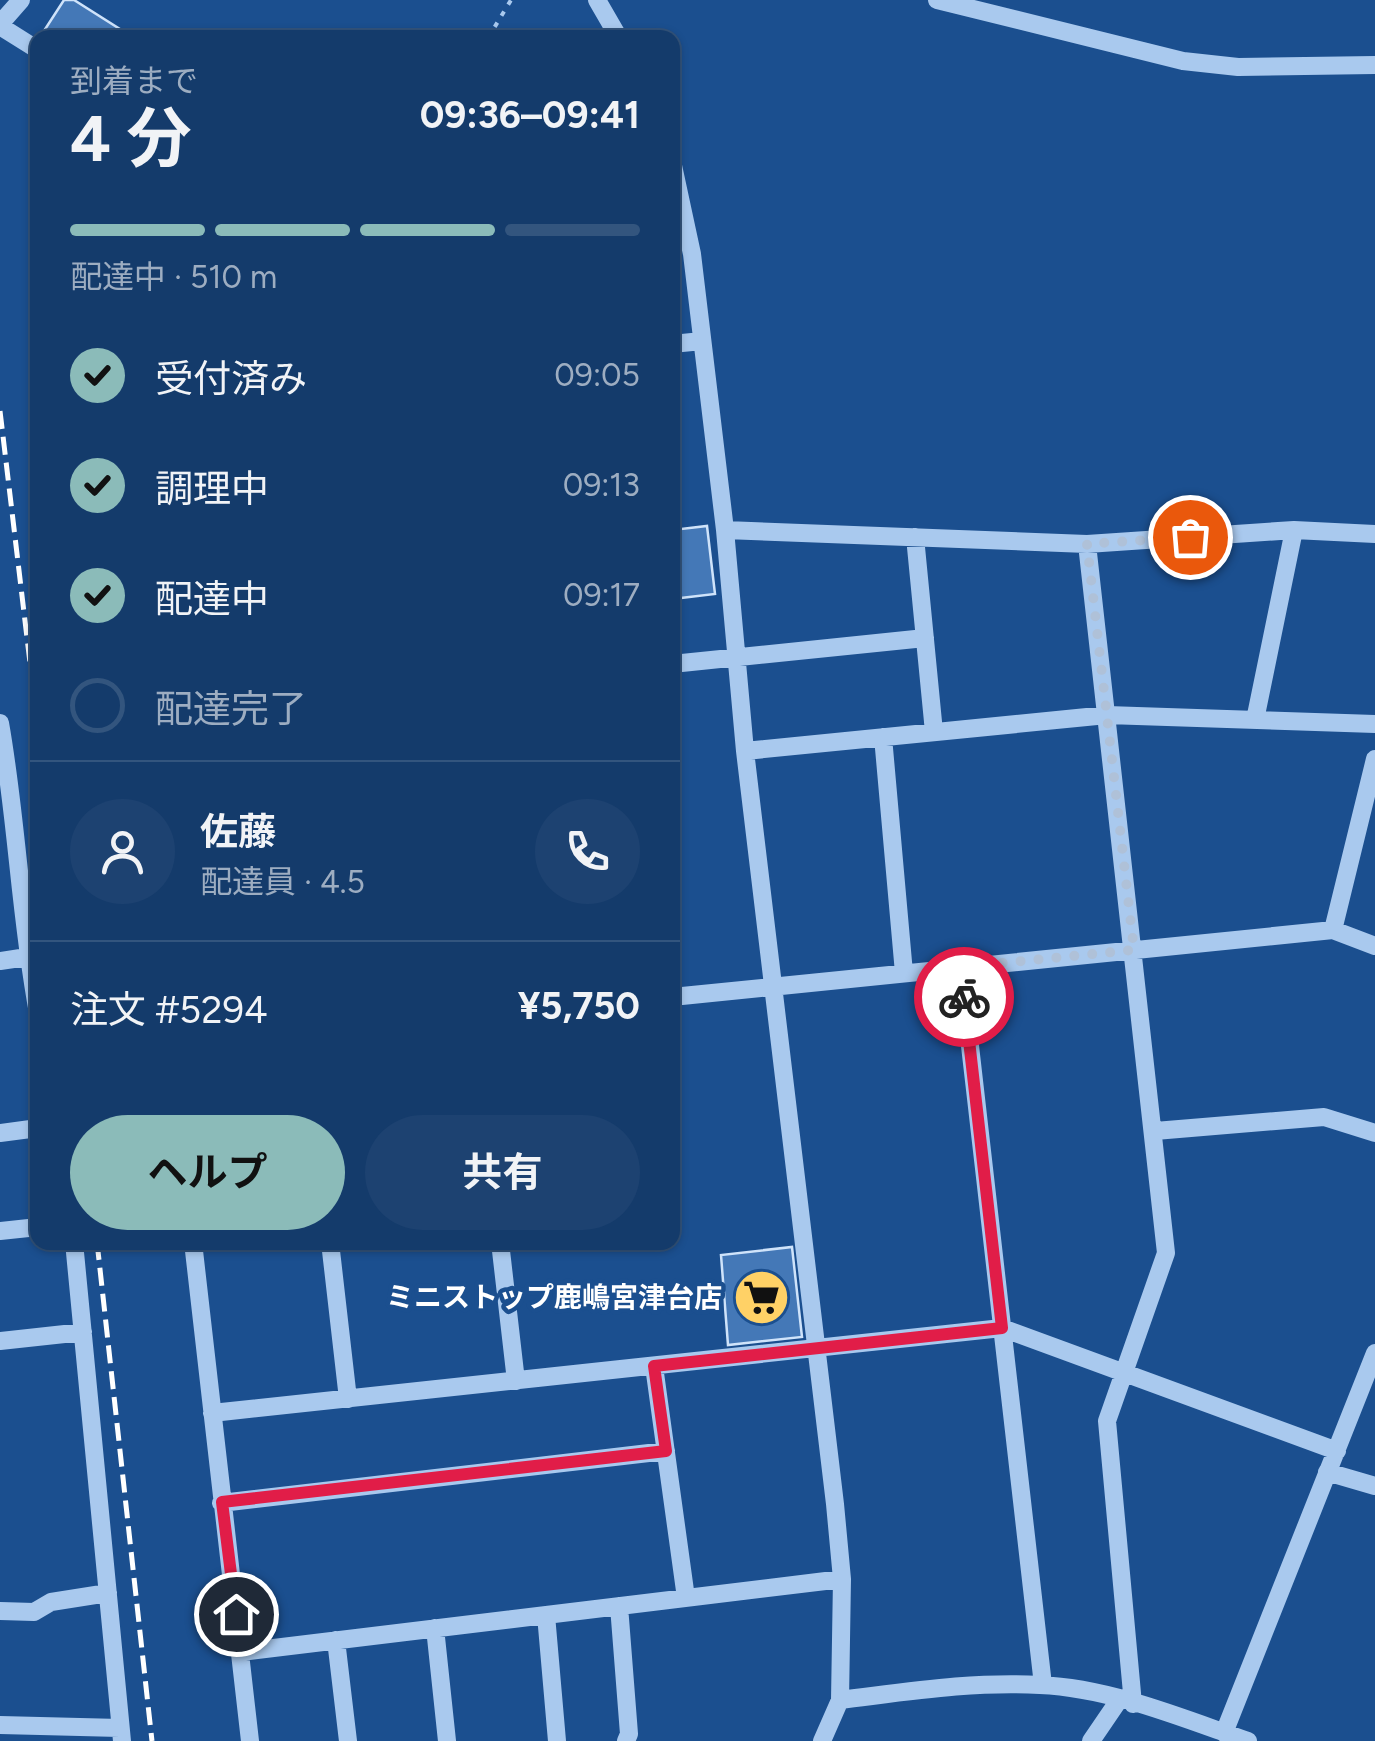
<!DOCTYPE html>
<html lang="ja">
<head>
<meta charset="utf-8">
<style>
	:root { --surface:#143b6b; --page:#1d4271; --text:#f1f3f6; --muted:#9dadc1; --line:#33557e; --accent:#8bbbb9 }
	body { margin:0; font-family:Figtree,"Noto Sans JP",sans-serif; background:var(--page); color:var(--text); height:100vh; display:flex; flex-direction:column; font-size:38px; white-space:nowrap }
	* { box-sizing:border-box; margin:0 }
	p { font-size:32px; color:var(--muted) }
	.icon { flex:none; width:55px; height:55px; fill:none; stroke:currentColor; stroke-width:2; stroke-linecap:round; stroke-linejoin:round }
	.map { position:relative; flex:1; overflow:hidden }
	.side { position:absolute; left:30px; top:30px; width:650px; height:1220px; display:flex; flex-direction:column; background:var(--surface); border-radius:20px; box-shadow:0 2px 8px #0004,0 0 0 2px var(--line) }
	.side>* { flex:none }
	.pin { position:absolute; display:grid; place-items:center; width:85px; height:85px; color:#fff; margin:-42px; border:5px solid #fff; border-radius:50%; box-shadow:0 2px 10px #0007 }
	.courier { position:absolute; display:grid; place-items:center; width:100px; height:100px; margin:-50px; border:8px solid #e11d48; border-radius:50%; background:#fff; color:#222; box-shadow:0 2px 12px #0007 }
	.summary em { font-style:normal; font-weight:700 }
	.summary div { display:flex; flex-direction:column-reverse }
	.summary { display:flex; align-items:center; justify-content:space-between; height:170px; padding:0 40px }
	h1 { font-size:65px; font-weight:700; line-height:75px }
	.bar { display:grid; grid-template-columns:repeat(4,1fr); gap:15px 10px; align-content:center; height:120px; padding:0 40px }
	.bar i { height:12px; border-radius:8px; background:var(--line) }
	.bar .active { background:var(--accent) }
	.bar p { grid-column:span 4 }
	.line { display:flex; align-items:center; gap:25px; padding:0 40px; border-top:2px solid var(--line) }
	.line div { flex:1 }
	.round { display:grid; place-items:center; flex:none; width:105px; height:105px; border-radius:52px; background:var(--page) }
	ol { padding:0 40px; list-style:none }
	li { display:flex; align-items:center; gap:30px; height:110px }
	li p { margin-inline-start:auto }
	li .icon { padding:10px; border-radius:50%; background:var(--accent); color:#111; stroke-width:4 }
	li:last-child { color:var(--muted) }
	li i { width:55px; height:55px; border:5px solid var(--line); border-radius:50% }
	.button { display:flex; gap:20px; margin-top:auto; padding:20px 40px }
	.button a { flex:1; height:115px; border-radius:60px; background:var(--accent); color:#111; font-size:40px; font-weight:700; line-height:115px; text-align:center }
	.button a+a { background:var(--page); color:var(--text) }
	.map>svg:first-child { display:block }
	.building { fill:#4478b7; stroke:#cfe3fa; stroke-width:2.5 }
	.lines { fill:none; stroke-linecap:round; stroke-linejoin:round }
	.path { stroke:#a9c9ee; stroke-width:4; stroke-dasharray:5 8; stroke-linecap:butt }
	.minor { stroke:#a9c9ee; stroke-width:18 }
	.rail { stroke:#fff; stroke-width:5; stroke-dasharray:18 8; stroke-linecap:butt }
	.done { stroke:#afc1d8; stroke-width:10; stroke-dasharray:0 18 }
	.route { stroke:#e11d48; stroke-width:12 }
	.labels { text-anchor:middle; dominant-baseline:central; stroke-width:9; stroke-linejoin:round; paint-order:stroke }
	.poi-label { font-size:28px; font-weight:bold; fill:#fff; stroke:#1b4f8f; text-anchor:end }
</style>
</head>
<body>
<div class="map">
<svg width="1375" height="1741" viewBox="0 0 1375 1741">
	<rect width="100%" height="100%" fill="#1b4f8f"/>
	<path class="building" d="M64 0H74L134 38 40 37Z
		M707 526 715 594 672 599V530Z
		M792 1247 802 1337 728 1345 721 1255Z"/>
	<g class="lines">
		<path class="path" d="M488 38 511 0"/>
		<path class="minor" d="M597 0 619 38
			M937 0 1183 61 1238 67 1375 65
			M0 24 21 0
			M0 26 38 50
			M672 161 692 254 725 530 745 751 835 1504 842 1579 840 1700 822 1741
			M672 344 702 341
			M725 530 1087 544 1294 530 1375 534
			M915 537 934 732
			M1087 544 1166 1253 1107 1421 1133 1704
			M672 664 925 638
			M1255 720 1294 530
			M0 723C17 819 20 917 38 1013
			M883 737 904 973
			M745 751 1107 715 1375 724
			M1333 930 1375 759
			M0 961 27 957
			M961 967 1043 1685
			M672 997 1333 930 1375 946
			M1155 1131 1324 1117 1375 1133
			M0 1133 38 1128
			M0 1231 38 1227
			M74 1242 122 1741
			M193 1242 250 1741
			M330 1242 348 1399
			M500 1242 516 1381
			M0 1341 83 1332
			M654 1366 686 1598
			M212 1413 1002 1328 1337 1451
			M1327 1472 1375 1486
			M221 1503 666 1451
			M619 1606 629 1734 626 1741
			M0 1611 34 1612 51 1602 108 1593
			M546 1615 557 1741
			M435 1628 447 1741
			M336 1640 348 1741
			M241 1652 842 1579
			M840 1700C906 1692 973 1681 1040 1685 1110 1688 1182 1718 1248 1741
			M0 1725 120 1728
			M1224 1733 1375 1353
			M1091 1741 1119 1700"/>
		<path class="rail" d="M0 411 38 730
			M97 1242 152 1741"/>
	</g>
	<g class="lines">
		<path class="done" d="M964 997 961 967 1134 950 1087 544 1190 537"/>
		<path class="route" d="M236 1614 222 1502 666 1451 654 1366 1002 1328 964 997"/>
	</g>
	<defs>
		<symbol id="supermarket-disc" viewBox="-11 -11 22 22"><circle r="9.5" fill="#ffd166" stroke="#1b4f8f"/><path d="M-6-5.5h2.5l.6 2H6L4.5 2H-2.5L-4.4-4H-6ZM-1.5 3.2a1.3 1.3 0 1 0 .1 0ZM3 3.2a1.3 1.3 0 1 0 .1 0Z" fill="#111"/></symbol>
	</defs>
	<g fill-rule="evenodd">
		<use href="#supermarket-disc" x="730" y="1266" width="63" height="63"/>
	</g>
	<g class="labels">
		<g class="poi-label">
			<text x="722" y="1297">ミニストップ鹿嶋宮津台店</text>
		</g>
	</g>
</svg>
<div class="pin" style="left:1190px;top:537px;background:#ea580c"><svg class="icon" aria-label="bag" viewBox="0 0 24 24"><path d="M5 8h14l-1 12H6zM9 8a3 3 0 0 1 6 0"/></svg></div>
<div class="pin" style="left:236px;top:1614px;background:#1f2937"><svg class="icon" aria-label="home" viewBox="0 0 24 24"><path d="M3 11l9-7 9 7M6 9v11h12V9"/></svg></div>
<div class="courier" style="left:964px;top:997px"><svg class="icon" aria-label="bike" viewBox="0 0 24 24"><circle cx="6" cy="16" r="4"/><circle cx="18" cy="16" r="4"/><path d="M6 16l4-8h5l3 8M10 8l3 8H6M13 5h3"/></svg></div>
<section class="side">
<div class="summary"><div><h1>4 分</h1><p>到着まで</p></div><em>09:36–09:41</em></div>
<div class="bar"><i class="active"></i><i class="active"></i><i class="active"></i><i></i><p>配達中 · 510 m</p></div>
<ol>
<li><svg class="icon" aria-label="check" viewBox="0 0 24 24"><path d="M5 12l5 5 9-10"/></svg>受付済み<p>09:05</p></li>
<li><svg class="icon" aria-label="check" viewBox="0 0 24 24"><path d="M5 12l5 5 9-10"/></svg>調理中<p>09:13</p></li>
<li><svg class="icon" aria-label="check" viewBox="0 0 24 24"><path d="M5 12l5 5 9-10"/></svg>配達中<p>09:17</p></li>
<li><i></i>配達完了</li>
</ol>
<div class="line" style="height:180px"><a class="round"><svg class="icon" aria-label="person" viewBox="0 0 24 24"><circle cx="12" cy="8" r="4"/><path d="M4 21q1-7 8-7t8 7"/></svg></a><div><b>佐藤</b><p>配達員 · 4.5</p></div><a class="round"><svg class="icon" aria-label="phone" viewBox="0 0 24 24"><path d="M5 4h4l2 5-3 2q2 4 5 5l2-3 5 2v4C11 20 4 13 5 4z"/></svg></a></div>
<div class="line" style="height:130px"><div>注文 #5294</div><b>¥5,750</b></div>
<div class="button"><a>ヘルプ</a><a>共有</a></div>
</section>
</div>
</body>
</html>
